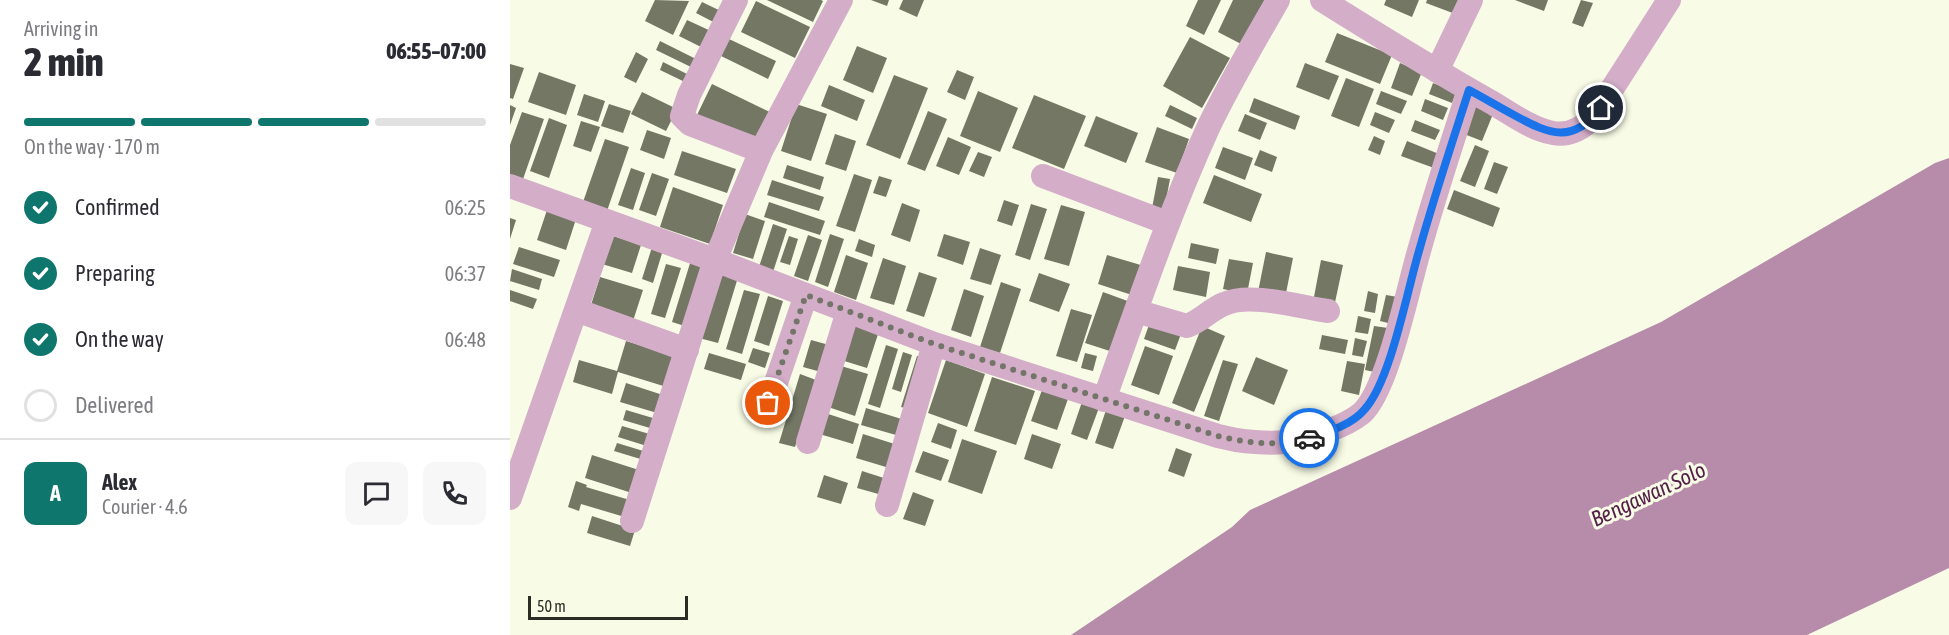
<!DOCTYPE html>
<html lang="en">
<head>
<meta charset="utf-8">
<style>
	:root { --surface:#fff; --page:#f7f7f7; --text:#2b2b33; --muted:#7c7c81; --line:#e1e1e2; --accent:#0f766e }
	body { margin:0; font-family:"Asap Condensed",sans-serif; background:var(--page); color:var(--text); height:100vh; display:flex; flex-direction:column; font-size:22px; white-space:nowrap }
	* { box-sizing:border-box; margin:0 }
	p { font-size:20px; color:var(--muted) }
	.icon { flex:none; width:33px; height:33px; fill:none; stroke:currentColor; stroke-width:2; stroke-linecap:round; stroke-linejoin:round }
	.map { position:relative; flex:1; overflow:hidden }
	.details { display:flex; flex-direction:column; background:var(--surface); width:510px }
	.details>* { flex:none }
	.scale { position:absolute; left:18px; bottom:15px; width:160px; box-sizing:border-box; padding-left:6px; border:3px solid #2b2d25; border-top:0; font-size:16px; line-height:21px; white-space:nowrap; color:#2b2d25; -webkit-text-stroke:4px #f8fce6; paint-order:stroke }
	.pin { position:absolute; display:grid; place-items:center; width:51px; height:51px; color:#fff; margin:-26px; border:3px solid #fff; border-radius:50%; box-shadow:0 2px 6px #0007 }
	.courier { position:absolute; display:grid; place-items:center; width:60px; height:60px; margin:-30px; border:4px solid #1a73e8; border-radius:50%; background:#fff; color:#222; box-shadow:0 2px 8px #0007 }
	.headline em { font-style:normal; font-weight:800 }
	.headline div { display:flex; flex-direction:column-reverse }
	.headline { display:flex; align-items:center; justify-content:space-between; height:102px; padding:0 24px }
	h1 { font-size:39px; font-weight:800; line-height:45px }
	.bar { display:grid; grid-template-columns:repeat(4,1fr); gap:9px 6px; align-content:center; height:72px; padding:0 24px }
	.bar i { height:8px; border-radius:4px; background:var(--line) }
	.bar .current { background:var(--accent) }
	.bar p { grid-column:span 4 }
	.line { display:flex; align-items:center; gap:15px; padding:0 24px; border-top:2px solid var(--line) }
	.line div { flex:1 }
	.round { display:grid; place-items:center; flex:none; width:63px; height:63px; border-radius:12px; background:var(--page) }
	ol { padding:0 24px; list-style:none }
	li { display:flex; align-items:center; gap:18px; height:66px }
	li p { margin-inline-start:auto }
	li .icon { padding:6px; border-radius:50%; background:var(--accent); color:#fff; stroke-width:4 }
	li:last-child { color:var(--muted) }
	li i { width:33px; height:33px; border:3px solid var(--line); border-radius:50% }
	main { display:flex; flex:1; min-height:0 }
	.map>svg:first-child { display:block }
	.water { fill:#b78baa }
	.building { fill:#737764 }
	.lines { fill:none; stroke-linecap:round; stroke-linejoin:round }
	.minor { stroke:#d4aec9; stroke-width:24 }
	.done { stroke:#737569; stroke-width:6; stroke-dasharray:0 10.8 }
	.route { stroke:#1a73e8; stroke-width:8 }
	.labels { text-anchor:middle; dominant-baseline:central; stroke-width:6; stroke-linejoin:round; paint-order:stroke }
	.water-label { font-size:22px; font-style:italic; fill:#541f48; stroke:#f8fce6 }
</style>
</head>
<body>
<main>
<section class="details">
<div class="headline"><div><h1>2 min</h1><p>Arriving in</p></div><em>06:55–07:00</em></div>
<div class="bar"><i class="current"></i><i class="current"></i><i class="current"></i><i></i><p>On the way · 170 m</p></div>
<ol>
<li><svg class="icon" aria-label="check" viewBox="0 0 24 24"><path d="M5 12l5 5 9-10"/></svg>Confirmed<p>06:25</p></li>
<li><svg class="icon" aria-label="check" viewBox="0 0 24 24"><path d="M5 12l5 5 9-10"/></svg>Preparing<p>06:37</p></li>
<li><svg class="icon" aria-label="check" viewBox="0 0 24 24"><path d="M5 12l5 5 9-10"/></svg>On the way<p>06:48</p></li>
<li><i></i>Delivered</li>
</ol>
<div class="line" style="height:108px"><b class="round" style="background:var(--accent);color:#fff">A</b><div><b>Alex</b><p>Courier · 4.6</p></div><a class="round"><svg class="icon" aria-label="chat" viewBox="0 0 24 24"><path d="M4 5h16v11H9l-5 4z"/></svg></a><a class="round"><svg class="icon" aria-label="phone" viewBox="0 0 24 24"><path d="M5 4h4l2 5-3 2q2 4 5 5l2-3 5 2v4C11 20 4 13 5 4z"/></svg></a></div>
</section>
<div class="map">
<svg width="1439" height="635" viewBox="0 0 1439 635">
	<rect width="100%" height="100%" fill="#f8fce6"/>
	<path class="water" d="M1439 158V568L1297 635H561L722 527 740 510 1151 322 1425 163Z"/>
	<path class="building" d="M145 0 179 1 163 35 135 21Z
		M257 0H311L313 1 303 22Z
		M361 0H379L377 6Z
		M393 0H414L407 17 389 9Z
		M688 0H711L694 35 676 26Z
		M723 0H755L733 45 708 32Z
		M876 0H909L902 17 874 5Z
		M917 0H955L948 15 916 3Z
		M1005 0H1038L1034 11Z
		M1071 0 1083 3 1073 27 1062 23Z
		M246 1 300 27 285 58 231 32Z
		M192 2 217 14 211 26 186 13Z
		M177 20 203 32 195 49 169 36Z
		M827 33 882 55 870 84 815 62Z
		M680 37 720 58 692 108 653 86Z
		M219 39 266 61 258 79 211 56Z
		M150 41 188 60 183 68 146 50Z
		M347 46 377 58 363 93 333 80Z
		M126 52 138 59 126 83 114 77Z
		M153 62 181 76 177 83 150 70Z
		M795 63 829 76 819 100 786 87Z
		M890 63 912 72 902 96 881 88Z
		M0 64 14 68 3 99 0 98Z
		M447 70 464 77 455 100 437 92Z
		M29 72 66 85 56 115 18 102Z
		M384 75 418 88 390 159 356 145Z
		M836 78 864 89 849 127 821 116Z
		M923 83 946 92 942 103 919 94Z
		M202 84 264 114 248 145 187 115Z
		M319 85 355 100 347 121 311 106Z
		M468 91 508 108 490 152 450 136Z
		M871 91 897 101 891 114 866 104Z
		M132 92 167 109 156 131 121 114Z
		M74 94 95 101 88 122 67 115Z
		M524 95 576 116 554 169 502 148Z
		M744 98 790 116 785 130 739 112Z
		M915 99 938 108 933 120 911 111Z
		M99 104 121 111 113 133 91 126Z
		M286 104 317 114 301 161 271 151Z
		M0 105 6 108 0 125Z
		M660 105 687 118 682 129 655 116Z
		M964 106 983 114 972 141 954 134Z
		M418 111 437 119 415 171 397 164Z
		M12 112 34 119 12 182 0 178V145Z
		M865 112 885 120 879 133 860 125Z
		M735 114 757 123 750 140 728 131Z
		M586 116 628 133 616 163 574 146Z
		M39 118 57 125 39 178 20 171Z
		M905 120 930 130 925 140 901 131Z
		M71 121 90 127 81 152 63 146Z
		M647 127 679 139 667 173 635 162Z
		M137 130 161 138 154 159 130 150Z
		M325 134 346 141 336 171 315 164Z
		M864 136 875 141 870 155 858 150Z
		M438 137 461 147 449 175 426 166Z
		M95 139 119 147 97 211 73 202Z
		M897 141 929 154 924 168 891 156Z
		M965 145 979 151 965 187 950 181Z
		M713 147 743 158 735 180 705 168Z
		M750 150 767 157 762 172 744 165Z
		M172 151 226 169 217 193 164 175Z
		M468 152 482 157 474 177 459 171Z
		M984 162 998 167 987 194 974 189Z
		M277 165 314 177 310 190 273 178Z
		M121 168 135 173 123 210 108 205Z
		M142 173 159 179 146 216 129 210Z
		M344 174 362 180 345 232 326 226Z
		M704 175 752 194 741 222 693 203Z
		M369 176 382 180 376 197 363 193Z
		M648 177 660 179 654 211 642 208Z
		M262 180 314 197 309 211 257 195Z
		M163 187 213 205 200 244 150 227Z
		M944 190 990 208 983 227 937 209Z
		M494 200 509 205 502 226 487 221Z
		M259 202 315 221 310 235 254 217Z
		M392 203 410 210 400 242 381 235Z
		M521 204 537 209 520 260 505 255Z
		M551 205 575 212 559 266 534 259Z
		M37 210 66 219 56 250 27 240Z
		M235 214 255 221 243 259 223 253Z
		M0 218 6 220 0 239Z
		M263 224 277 229 262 275 248 270Z
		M320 234 334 239 318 287 305 282Z
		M434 234 460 242 453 265 427 256Z
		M100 235 131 245 122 273 92 264Z
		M298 235 312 240 298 281 284 276Z
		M279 236 288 239 280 265 270 262Z
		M349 239 365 245 362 257 345 251Z
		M681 243 709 249 706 264 678 258Z
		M9 247 50 260 44 277 3 264Z
		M142 247 153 250 143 283 132 279Z
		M470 248 491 255 481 285 460 279Z
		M756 252 783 258 775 298 748 292Z
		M336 255 358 263 346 300 324 292Z
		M597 255 634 266 625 296 588 284Z
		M373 258 396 266 384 305 360 298Z
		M719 259 743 263 737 294 713 289Z
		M181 260 201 266 181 328 162 322Z
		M811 260 833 265 824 307 803 302Z
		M156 264 171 268 155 318 141 314Z
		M668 266 700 272 696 297 663 290Z
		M211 268 229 274 208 343 189 338Z
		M2 269 32 279 29 290 0 281Z
		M409 272 427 278 414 317 396 311Z
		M529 273 560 284 549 312 519 301Z
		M90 277 133 290 122 324 79 311Z
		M491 282 511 289 490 353 470 347Z
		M454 289 474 296 461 337 441 330Z
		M0 290 27 299 23 309 0 301Z
		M234 290 250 294 232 354 216 349Z
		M858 291 868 294 865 313 854 311Z
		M593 292 623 303 606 353 575 343Z
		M876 295 888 297 882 324 870 321Z
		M258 296 273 301 259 346 244 341Z
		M561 309 582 315 567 362 546 356Z
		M848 316 861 319 858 334 845 332Z
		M343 321 370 328 357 368 331 360Z
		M640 322 671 334 665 350 634 339Z
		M692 326 715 336 684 412 662 403Z
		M864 326 878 328 869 373 855 370Z
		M812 335 838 340 835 354 809 349Z
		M845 338 857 341 853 357 842 355Z
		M301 340 319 345 311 372 293 367Z
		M116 341 172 358 163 389 108 372 102 394 63 382 69 360 107 371Z
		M376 345 388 349 370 408 358 404Z
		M635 346 663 356 649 395 621 385Z
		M243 348 260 353 255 368 238 362Z
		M393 352 402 355 391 392 382 389Z
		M199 353 236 364 231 380 194 369Z
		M575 353 587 356 583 371 571 368Z
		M407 356 414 358 399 409 391 407Z
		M746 357 778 370 764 405 732 391Z
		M436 360 475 374 457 427 418 413Z
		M713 360 728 364 709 421 694 416Z
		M837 361 855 364 849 395 831 391Z
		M331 366 358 374 345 416 318 407Z
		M290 374 306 380 285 447 269 443Z
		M482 377 525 391 506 445 464 431Z
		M116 383 159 397 154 415 110 402Z
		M533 387 559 396 547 430 521 421Z
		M573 399 590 405 577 440 561 434Z
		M356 408 398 421 393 437 351 425Z
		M116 410 153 421 150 431 113 420Z
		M596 410 615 416 603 449 585 443Z
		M312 412 349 424 343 444 306 433Z
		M428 423 447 430 441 449 421 442Z
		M112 426 143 435 140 447 108 437Z
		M353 434 394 447 386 470 346 458Z
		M522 434 551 444 542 469 514 459Z
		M452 439 487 451 472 494 438 482Z
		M107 443 140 453 137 461 104 451Z
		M666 448 682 454 674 477 658 471Z
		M413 451 439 460 431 481 405 472Z
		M82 455 132 471 125 494 75 478Z
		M352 471 377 479 372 495 347 488Z
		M314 475 338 483 331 504 307 497Z
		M66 481 77 485 76 487 123 501 118 518 71 504 69 511 58 507Z
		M403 492 424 500 415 526 393 519Z
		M82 516 125 530 120 546 77 533Z"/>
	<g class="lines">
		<path class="minor" d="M226 0 179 95 172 116 180 124 251 151
			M812 0C868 35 924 70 981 102 1000 113 1021 129 1043 133 1059 136 1073 128 1084 117L1159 0
			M927 71 961 0
			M533 176 657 223
			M0 186 205 260 424 344 708 436 726 440C764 445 784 444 820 430 831 426 842 421 852 413 878 389 898 288 909 251 924 197 942 143 959 90
			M66 310 177 350
			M626 311 677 326C691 321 701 309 714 304 740 292 790 307 818 311
			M594 400C627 308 658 216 698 128 719 84 744 42 768 0
			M259 403 296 295
			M298 442 338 311
			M0 498 97 221
			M377 505 424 344
			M122 521 205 260 251 151 331 0"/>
	</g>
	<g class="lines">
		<path class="done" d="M258 403 296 295 424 344 708 436C738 443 769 447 799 438"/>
		<path class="route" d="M799 438C818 432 842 425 855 409 881 380 897 291 909 251 924 197 942 143 959 90 974 98 989 107 1004 115 1040 135 1063 144 1091 108"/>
	</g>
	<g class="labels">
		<g class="water-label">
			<text transform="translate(1138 494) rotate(-25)">Bengawan Solo</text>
		</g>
	</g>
</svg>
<div class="scale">50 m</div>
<div class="pin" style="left:258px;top:403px;background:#ea580c"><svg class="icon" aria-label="bag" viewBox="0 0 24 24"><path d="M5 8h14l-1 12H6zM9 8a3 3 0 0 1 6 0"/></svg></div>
<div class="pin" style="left:1091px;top:108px;background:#1f2937"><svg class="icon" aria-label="home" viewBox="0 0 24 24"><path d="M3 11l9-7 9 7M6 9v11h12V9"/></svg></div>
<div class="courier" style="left:799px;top:438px"><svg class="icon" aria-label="car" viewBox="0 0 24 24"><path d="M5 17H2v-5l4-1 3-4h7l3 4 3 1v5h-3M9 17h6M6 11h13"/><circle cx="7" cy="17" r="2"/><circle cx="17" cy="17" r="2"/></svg></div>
</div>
</main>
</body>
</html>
